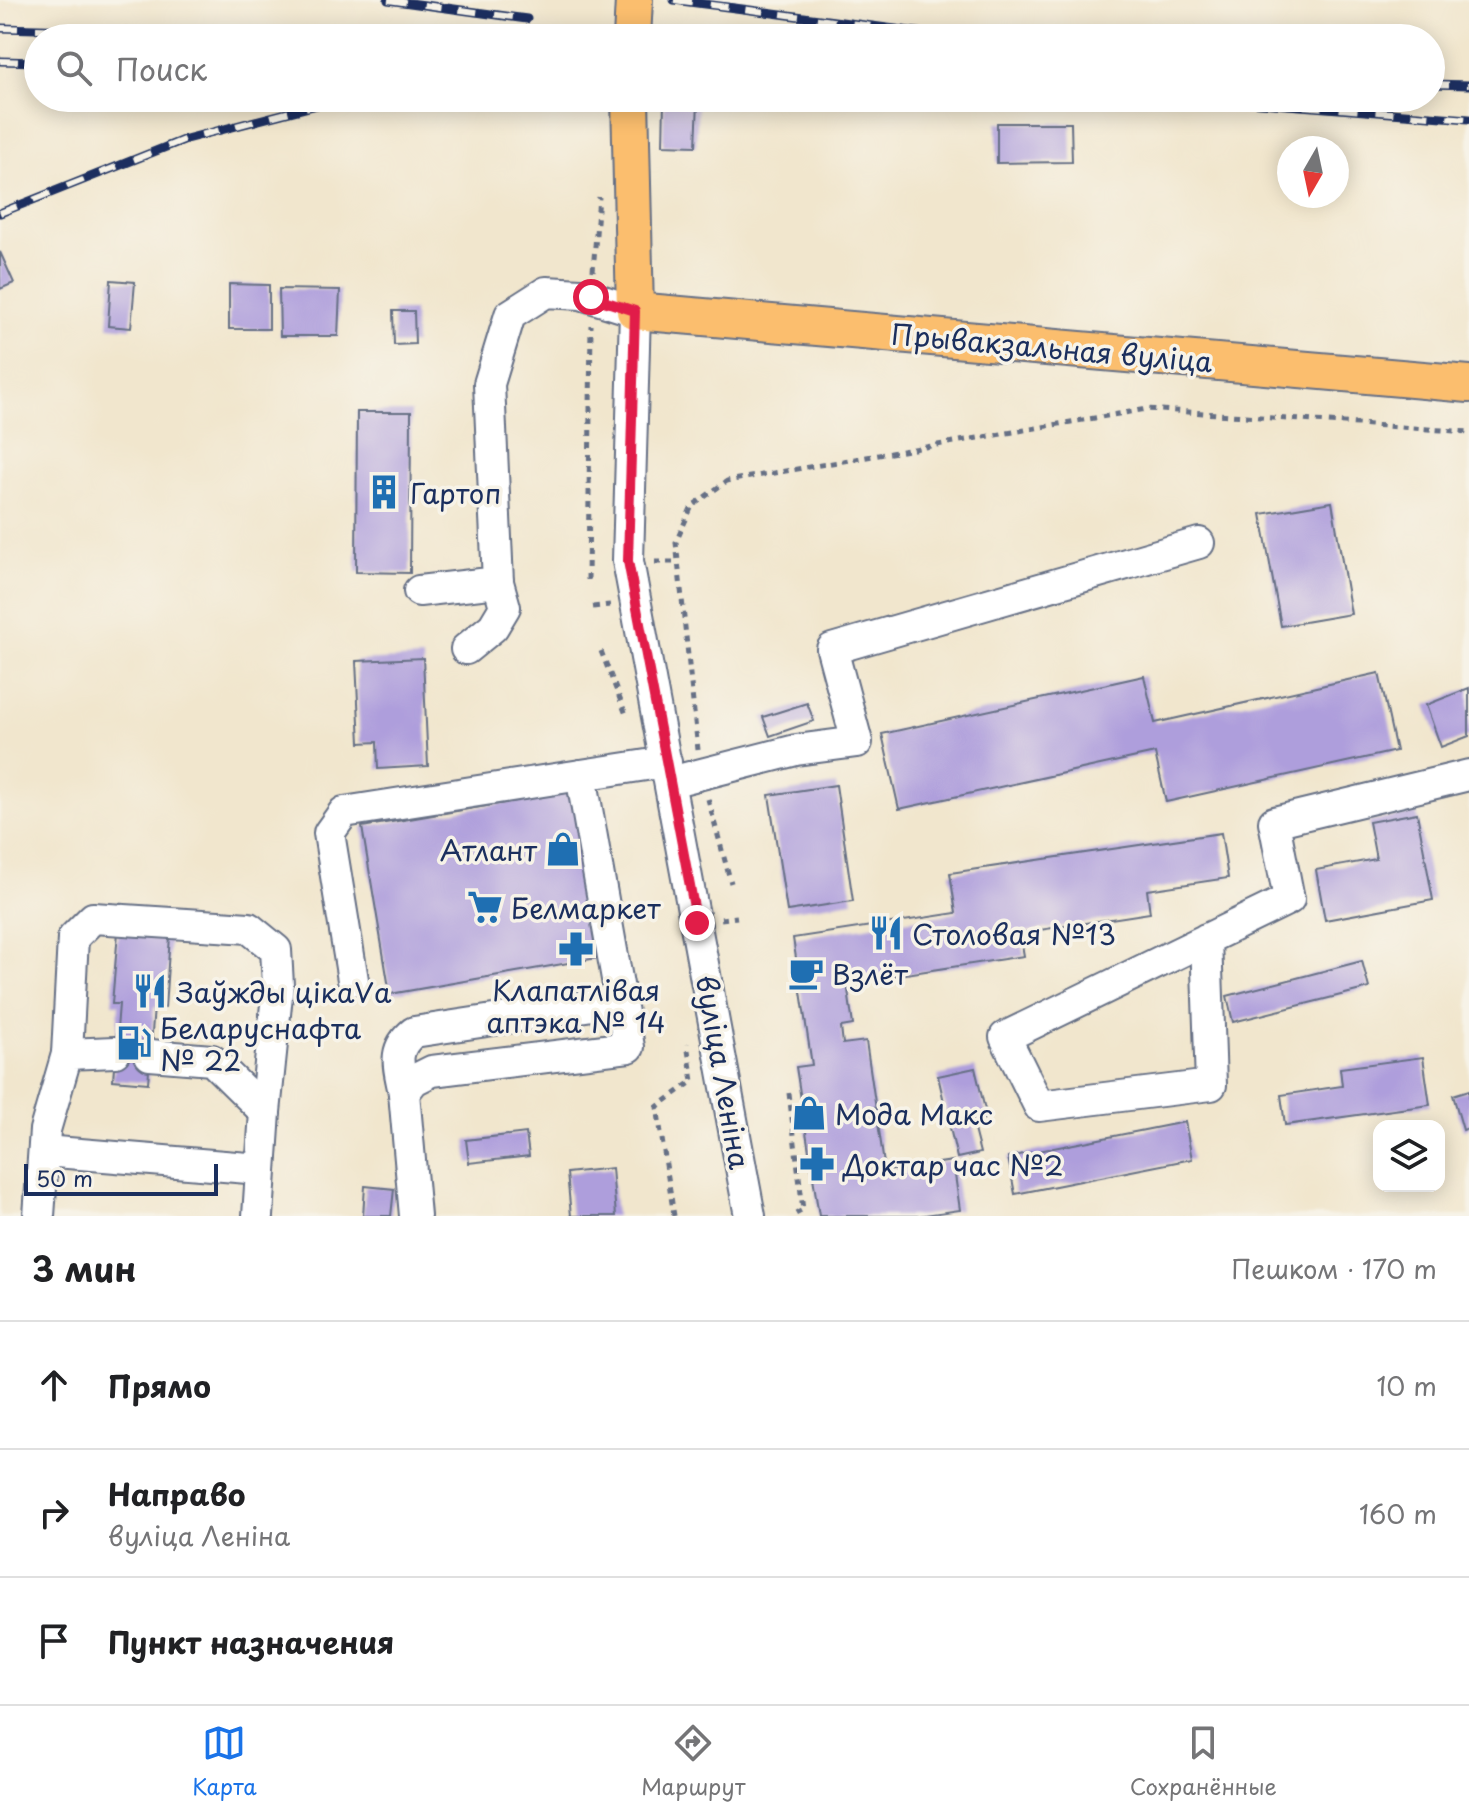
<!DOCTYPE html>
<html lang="ru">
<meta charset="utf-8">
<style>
body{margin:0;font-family:"Playpen Sans",sans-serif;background:#f6f6f6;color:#202124}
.controls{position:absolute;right:24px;bottom:24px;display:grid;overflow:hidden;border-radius:16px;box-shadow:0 4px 20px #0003}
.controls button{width:72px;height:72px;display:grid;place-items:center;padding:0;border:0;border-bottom:2px solid #e0e0e0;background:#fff;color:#202124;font:40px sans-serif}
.compass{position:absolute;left:1277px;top:136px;width:72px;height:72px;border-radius:50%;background:#fff;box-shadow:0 4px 20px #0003;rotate:189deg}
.scale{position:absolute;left:24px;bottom:20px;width:194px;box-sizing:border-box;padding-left:8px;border:4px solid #1b2f5e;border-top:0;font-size:22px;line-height:28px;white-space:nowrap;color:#1b2f5e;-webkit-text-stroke:6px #f7f3e8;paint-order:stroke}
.stop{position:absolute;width:24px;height:24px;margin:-18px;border:6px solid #e11d48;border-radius:50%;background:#fff}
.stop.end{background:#e11d48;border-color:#fff;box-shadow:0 2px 8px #0008}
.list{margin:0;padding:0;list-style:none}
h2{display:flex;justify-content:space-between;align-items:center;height:104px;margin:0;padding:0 32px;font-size:34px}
h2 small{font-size:26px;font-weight:400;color:#757577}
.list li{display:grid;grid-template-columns:52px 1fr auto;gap:24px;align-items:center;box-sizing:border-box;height:128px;padding:0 32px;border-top:2px solid #e0e0e0}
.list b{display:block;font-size:30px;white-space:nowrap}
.list p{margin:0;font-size:26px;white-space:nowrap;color:#757577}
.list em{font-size:26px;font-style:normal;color:#757577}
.icon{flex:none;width:44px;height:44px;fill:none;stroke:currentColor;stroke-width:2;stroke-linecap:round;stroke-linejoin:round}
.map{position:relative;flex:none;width:1469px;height:1216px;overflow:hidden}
.search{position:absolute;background:#fff;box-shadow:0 4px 20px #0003;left:24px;right:24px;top:24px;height:88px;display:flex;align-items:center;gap:20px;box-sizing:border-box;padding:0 28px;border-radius:44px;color:#757577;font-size:30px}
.sheet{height:488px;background:#fff}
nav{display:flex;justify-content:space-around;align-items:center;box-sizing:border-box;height:112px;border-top:2px solid #e0e0e0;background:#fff;font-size:22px;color:#757577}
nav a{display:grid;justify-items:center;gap:4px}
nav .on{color:#1a73e8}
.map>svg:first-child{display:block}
.building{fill:#ae9edc}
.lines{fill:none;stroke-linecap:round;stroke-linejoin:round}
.minor-casing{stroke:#666f85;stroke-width:34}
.major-casing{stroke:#666f85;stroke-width:40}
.path{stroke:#666f85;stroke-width:5;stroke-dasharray:6 6;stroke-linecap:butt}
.minor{stroke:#fff;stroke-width:30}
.major{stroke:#fbbe6e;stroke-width:36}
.rail-casing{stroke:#1b2f5e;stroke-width:9}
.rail{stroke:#f7f3e8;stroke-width:6;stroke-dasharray:18;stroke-linecap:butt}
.route{stroke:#e11d48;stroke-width:10}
.labels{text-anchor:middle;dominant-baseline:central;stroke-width:7;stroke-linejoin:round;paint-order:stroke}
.street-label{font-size:28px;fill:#1b2f5e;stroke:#f7f3e8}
.poi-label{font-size:28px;fill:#1b2f5e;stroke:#f7f3e8;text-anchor:start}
</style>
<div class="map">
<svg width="1469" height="1216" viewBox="0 0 1469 1216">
<rect width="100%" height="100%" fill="#f7f3e8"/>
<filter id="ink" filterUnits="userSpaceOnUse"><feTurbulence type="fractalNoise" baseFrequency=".0125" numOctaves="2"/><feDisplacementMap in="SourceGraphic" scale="16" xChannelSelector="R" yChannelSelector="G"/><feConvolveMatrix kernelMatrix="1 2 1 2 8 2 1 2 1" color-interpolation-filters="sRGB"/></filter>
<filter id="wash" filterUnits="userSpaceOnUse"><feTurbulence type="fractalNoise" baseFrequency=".006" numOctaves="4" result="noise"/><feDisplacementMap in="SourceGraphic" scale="32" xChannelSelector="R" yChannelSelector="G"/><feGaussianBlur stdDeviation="1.8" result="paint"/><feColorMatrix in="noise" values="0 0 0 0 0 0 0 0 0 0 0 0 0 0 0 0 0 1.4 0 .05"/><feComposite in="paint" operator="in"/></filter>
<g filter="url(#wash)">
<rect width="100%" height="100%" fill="#f1e6cd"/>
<g id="blocks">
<!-- building -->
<g class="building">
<path d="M664,101L698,102L696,146L663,145Z"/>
<path d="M997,123H1071L1072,162L997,163Z"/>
<path d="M0,252L14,283L0,289Z"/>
<path d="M111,280L135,282L131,328L108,326Z"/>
<path d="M229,284L269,285V329H229Z"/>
<path d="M279,289L340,290L338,336H280Z"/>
<path d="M393,311H414L415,344L394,345Z"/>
<path d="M357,412H411L410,573L356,572Z"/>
<path d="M1332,502L1351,614L1281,626L1261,514Z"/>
<path d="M423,658L428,766L378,769L377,742L360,743L356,661Z"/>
<path d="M1379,673L1396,751L1166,802L1155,753L899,809L882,734L1144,676L1155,723Z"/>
<path d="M1469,688V736L1441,747L1426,705Z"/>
<path d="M807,703L814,721L770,736L763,717Z"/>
<path d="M836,785L853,901L787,911L769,795Z"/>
<path d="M575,791L603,957L390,994L362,827Z"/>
<path d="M1417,813L1433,900L1325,920L1316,870L1376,859L1369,822Z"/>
<path d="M1221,833L1228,878L1147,890L1150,913L1020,933L1024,956L847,983L853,1025L841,1027L843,1044L866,1041L885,1171L953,1161L960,1210L918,1216H819L796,1067L812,1065L793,938L956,913L950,873Z"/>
<path d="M118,932L170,936L165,1008L154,1007L148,1083L113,1080L119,1004H112Z"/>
<path d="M1362,961L1369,988L1233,1022L1227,996Z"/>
<path d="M1423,1057L1430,1105L1285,1125L1281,1095L1342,1086L1340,1068Z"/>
<path d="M975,1068L987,1118L972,1122L980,1153L957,1158L938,1076Z"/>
<path d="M1469,1090V1128L1463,1130L1453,1095Z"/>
<path d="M1185,1122L1192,1159L1015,1194L1008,1157Z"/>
<path d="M526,1133L529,1156L469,1163L466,1140Z"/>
<path d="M612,1168L616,1216H571L567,1173Z"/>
<path d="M365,1186L394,1189L391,1216H363Z"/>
</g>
</g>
</g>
<g filter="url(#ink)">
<use href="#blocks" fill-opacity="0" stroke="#666f85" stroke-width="2"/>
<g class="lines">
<!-- minor casing -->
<g class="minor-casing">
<g id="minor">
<path d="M419,591L498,582L489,384L510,315L546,292L581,294L635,311L628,561L750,1216"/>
<path d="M466,649L493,627L505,607L498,582"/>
<path d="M670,782L796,750L857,742L832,649L1199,543"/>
<path d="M1206,939L1211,1085L1039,1106L1005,1037L1289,899L1274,822L1469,775"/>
<path d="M353,980L329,833L344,812L581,775"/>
<path d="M67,1054L73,938L93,918L249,928L276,950L278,985L265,1112"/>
<path d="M150,1055L212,1060L265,1112L258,1216"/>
<path d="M404,1093C399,1067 391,1050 414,1032L619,1001"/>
<path d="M44,1151L260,1169"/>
<path d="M39,1216L45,1130L67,1054L115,1052"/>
<path d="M415,1216L404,1093L414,1080L432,1071L629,1047L581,775L666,762"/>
</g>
</g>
<!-- major casing -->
<g class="major-casing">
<g id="major">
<path d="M632,38L634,0"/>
<path d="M630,98L635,311L1469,384"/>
</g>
</g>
<!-- path -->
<g class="path">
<path d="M593,271L599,197"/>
<path d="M655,562H678"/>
<path d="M588,580L591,325"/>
<path d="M593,607L610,605"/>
<path d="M601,651L627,717"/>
<path d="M698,750L676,542L692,506L727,481L1147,409L1469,432"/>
<path d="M708,799L731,883"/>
<path d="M721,919L737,917"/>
<path d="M789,1093L803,1210L792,1216"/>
<path d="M674,1216L657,1107L693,1081L687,1044"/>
</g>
<!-- minor -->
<use href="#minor" class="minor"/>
<!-- major -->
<use href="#major" class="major"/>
<!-- rail casing -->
<g class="rail-casing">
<g id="rail">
<path d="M388,0L527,19"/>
<path d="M674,0L963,38"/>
<path d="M0,28L368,38"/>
<path d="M0,61L38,62"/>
<path d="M1431,84L1469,85"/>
<path d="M1196,98L1469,119"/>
<path d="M0,213L186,139L344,98"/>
</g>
</g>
<!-- rail -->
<use href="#rail" class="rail"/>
</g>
</g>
<g class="lines" filter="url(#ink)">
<!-- route -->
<path class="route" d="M591,297L635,311L628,561L697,923"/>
</g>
<!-- icons -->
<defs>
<g id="building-bare" transform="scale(2.76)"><path d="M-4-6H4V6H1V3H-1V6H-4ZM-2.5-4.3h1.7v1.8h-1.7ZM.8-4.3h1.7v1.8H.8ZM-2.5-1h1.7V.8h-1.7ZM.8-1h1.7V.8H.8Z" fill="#1f6fb2" stroke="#f7f3e8" stroke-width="2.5" paint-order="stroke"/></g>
<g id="shop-bare" transform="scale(2.76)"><path d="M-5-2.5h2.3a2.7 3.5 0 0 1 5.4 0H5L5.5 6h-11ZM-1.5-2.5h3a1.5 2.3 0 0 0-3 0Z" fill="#1f6fb2" stroke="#f7f3e8" stroke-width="2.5" paint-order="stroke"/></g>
<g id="supermarket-bare" transform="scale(2.76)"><path d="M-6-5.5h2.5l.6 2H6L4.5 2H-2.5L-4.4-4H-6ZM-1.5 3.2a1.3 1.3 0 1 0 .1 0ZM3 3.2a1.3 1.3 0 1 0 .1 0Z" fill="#1f6fb2" stroke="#f7f3e8" stroke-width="2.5" paint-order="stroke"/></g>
<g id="restaurant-bare" transform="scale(2.76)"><path d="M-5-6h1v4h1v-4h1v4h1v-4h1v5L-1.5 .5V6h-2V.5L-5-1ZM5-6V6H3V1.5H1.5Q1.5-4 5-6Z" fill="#1f6fb2" stroke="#f7f3e8" stroke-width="2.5" paint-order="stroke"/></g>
<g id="pharmacy-bare" transform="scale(2.76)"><path d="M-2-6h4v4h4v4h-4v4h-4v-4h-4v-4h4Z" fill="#1f6fb2" stroke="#f7f3e8" stroke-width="2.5" paint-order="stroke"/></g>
<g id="cafe-bare" transform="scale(2.76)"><path d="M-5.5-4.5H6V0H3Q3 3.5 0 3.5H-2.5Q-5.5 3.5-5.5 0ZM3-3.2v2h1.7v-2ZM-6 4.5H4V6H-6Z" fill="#1f6fb2" stroke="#f7f3e8" stroke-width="2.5" paint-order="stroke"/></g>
<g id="fuel-bare" transform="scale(2.76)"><path d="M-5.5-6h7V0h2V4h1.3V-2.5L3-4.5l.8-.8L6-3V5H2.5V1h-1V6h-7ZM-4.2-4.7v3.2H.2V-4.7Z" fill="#1f6fb2" stroke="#f7f3e8" stroke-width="2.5" paint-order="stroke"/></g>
</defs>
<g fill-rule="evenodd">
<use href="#building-bare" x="384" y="492"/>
<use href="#shop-bare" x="563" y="849"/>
<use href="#supermarket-bare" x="485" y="907"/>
<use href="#restaurant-bare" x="886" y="933"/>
<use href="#pharmacy-bare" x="576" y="949"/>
<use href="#cafe-bare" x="806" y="973"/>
<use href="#restaurant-bare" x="150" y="991"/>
<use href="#fuel-bare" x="134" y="1043"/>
<use href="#shop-bare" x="809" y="1113"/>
<use href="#pharmacy-bare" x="817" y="1164"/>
</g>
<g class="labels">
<!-- street labels -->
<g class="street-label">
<text transform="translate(1052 347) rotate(5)">Прывакзальная вуліца</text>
<text transform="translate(724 1072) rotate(80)">вуліца Леніна</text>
</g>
<!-- poi labels -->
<g class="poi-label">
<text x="410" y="492">Гартоп</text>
<text x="537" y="849" text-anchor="end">Атлант</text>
<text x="511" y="907">Белмаркет</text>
<text x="912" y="933">Столовая №13</text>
<text x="832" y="973">Взлёт</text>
<text x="576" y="989" text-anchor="middle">Клапатлівая<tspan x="576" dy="32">аптэка № 14</tspan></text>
<text x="176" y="991">Заўжды цікаVа</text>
<text x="160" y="1027">Беларуснафта<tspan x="160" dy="32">№ 22</tspan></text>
<text x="835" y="1113">Мода Макс</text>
<text x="843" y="1164">Доктар час №2</text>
</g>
</g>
</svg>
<div class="controls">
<button><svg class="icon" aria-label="layers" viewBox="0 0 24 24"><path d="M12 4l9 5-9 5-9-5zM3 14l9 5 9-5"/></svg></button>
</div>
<svg class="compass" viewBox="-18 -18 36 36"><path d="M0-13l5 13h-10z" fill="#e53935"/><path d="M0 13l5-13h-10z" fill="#757577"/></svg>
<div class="scale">50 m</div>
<div class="stop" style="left:591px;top:297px"></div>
<div class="stop end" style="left:697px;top:923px"></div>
<div class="search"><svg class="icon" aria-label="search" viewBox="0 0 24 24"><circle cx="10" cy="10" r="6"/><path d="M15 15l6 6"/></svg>Поиск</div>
</div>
<section class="sheet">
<h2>3 мин<small>Пешком · 170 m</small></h2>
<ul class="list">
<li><svg class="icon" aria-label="ahead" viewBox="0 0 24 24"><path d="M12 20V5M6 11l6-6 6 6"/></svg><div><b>Прямо</b></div><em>10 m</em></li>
<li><svg class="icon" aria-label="right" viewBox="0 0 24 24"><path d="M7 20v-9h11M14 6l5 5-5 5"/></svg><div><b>Направо</b><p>вуліца Леніна</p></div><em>160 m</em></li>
<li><svg class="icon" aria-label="arrive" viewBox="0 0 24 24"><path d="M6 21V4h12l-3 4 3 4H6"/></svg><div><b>Пункт назначения</b></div></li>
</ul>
</section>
<nav>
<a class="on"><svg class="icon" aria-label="map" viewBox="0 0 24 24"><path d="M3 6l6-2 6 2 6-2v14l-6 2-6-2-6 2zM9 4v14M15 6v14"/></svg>Карта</a>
<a><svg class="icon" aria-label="directions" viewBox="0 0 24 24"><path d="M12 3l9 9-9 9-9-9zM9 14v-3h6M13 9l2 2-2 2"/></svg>Маршрут</a>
<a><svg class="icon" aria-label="saved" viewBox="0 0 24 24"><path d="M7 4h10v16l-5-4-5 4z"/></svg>Сохранённые</a>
</nav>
